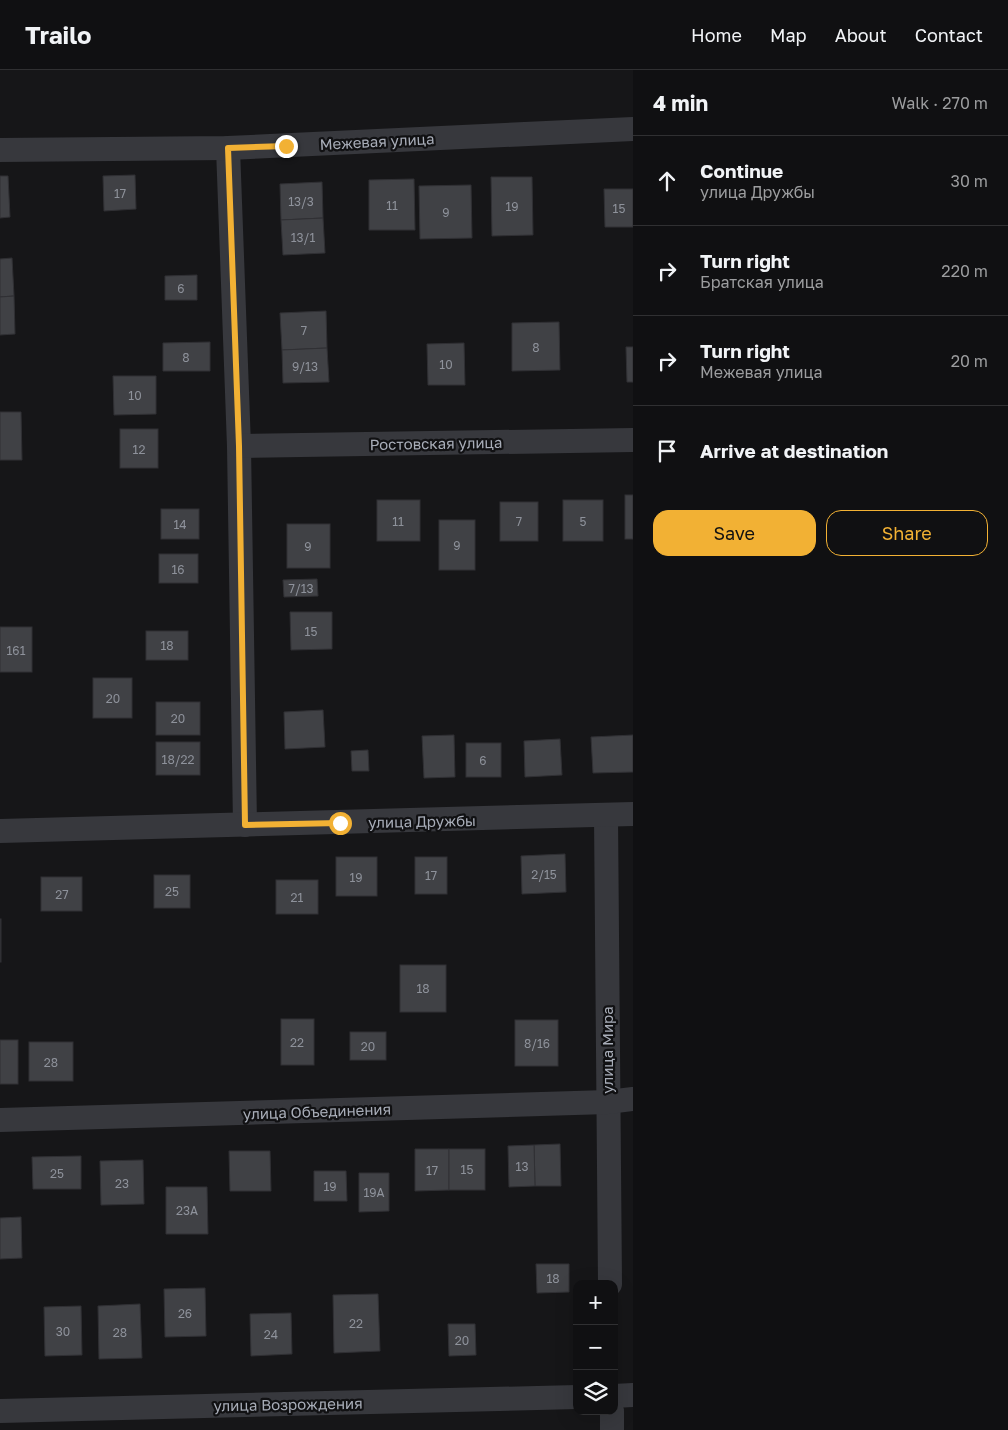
<!DOCTYPE html>
<meta charset="utf-8">
<style>
body{margin:0;font-family:"Golos Text",sans-serif;background:#1e1e20;color:#f1f3f6}
.controls{position:absolute;right:15px;bottom:15px;display:grid;overflow:hidden;border-radius:10px;box-shadow:0 5px 20px #0002}
.controls button{width:45px;height:45px;display:grid;place-items:center;padding:0;border:0;border-bottom:1px solid #303032;background:#101012;color:#f1f3f6;font:25px sans-serif}
.stop{position:absolute;width:15px;height:15px;margin:-11px;border:4px solid #f2b134;border-radius:50%;background:#fff}
.stop.end{background:#f2b134;border-color:#fff;box-shadow:0 1px 5px #0008}
.list{margin:0;padding:0;list-style:none}
h2{display:flex;justify-content:space-between;align-items:center;height:65px;margin:0;padding:0 20px;font-size:21px}
h2 small{font-size:16px;font-weight:400;color:#9c9d9f}
.list li{display:grid;grid-template-columns:32px 1fr auto;gap:15px;align-items:center;box-sizing:border-box;height:90px;padding:0 20px;border-top:1px solid #303032}
.list b{display:block;font-size:19px;white-space:nowrap}
.list p{margin:0;font-size:16px;white-space:nowrap;color:#9c9d9f}
.list em{font-size:16px;font-style:normal;color:#9c9d9f}
.actions{display:flex;gap:10px;padding:15px 20px}
.actions a{flex:1;padding:11px 0;border:1px solid #f2b134;border-radius:15px;text-align:center;font-size:18px;color:#f2b134}
.actions .main{background:#f2b134;color:#111}
.icon{flex:none;width:28px;height:28px;fill:none;stroke:currentColor;stroke-width:2;stroke-linecap:round;stroke-linejoin:round}
.map{position:relative;flex:none;width:633px;height:1360px;overflow:hidden}
header{display:flex;align-items:center;gap:30px;box-sizing:border-box;height:70px;padding:0 25px;background:#101012;border-bottom:1px solid #303032}
header strong{font-size:24px}
nav{display:flex;gap:28px;margin-inline-start:auto;font-size:18px}
main{display:flex}
aside{flex:1;background:#101012}
.map>svg:first-child{display:block}
.building{fill:#404145;stroke:#303034}
.lines{fill:none;stroke-linecap:round;stroke-linejoin:round}
.street{stroke:#37383d;stroke-width:24}
.route{stroke:#f2b134;stroke-width:6}
.labels{text-anchor:middle;dominant-baseline:central;stroke-width:4.5;stroke-linejoin:round;paint-order:stroke}
.number-label{font-size:12px;fill:#8e929b}
.street-label{font-size:15px;fill:#a8adb8;stroke:#111113}
</style>
<header>
<strong>Trailo</strong>
<nav><a>Home</a><a>Map</a><a>About</a><a>Contact</a></nav>
</header>
<main>
<div class="map">
<svg width="633" height="1360" viewBox="0 0 633 1360">
<rect width="100%" height="100%" fill="#161618"/>
<!-- building -->
<g class="building">
<path d="M135,105L136,139L104,141L103,106Z"/>
<path d="M0,106H8L10,147L0,148Z"/>
<path d="M491,107H532L533,165L492,166Z"/>
<path d="M414,109L415,160H369V110Z"/>
<path d="M322,112L323,148L281,150L280,114Z"/>
<path d="M471,115L472,168L420,169L419,116Z"/>
<path d="M604,119H633V157H605Z"/>
<path d="M323,148L325,183L283,185L281,150Z"/>
<path d="M12,188L14,226L0,227V189Z"/>
<path d="M197,205V230H165V206Z"/>
<path d="M14,226L15,264L0,265V227Z"/>
<path d="M326,241L327,278L282,280L280,243Z"/>
<path d="M559,252L560,300L512,301V253Z"/>
<path d="M210,272V301H163V273Z"/>
<path d="M464,273L465,315H428L427,274Z"/>
<path d="M626,277H633V312H627Z"/>
<path d="M327,278L329,312L283,313L282,280Z"/>
<path d="M113,306H156V344L114,345Z"/>
<path d="M0,342H21L22,390H0Z"/>
<rect x="120" y="359" width="38" height="39"/>
<rect x="625" y="425" width="8" height="44"/>
<rect x="377" y="430" width="43" height="41"/>
<rect x="563" y="430" width="40" height="41"/>
<rect x="500" y="432" width="38" height="39"/>
<rect x="161" y="439" width="38" height="30"/>
<rect x="439" y="450" width="36" height="50"/>
<rect x="287" y="454" width="43" height="44"/>
<rect x="159" y="484" width="39" height="29"/>
<path d="M317,509L318,526L284,527L283,510Z"/>
<path d="M290,542H332V579L291,580Z"/>
<rect x="0" y="557" width="32" height="45"/>
<rect x="146" y="561" width="42" height="29"/>
<rect x="93" y="608" width="39" height="40"/>
<rect x="156" y="632" width="44" height="33"/>
<path d="M323,640L325,677L285,679L284,642Z"/>
<path d="M454,665L455,707L424,708L422,666Z"/>
<path d="M633,665V702L593,703L591,667Z"/>
<path d="M560,669L562,705L525,707L524,671Z"/>
<rect x="156" y="672" width="44" height="33"/>
<rect x="466" y="673" width="35" height="34"/>
<path d="M368,680L369,701H352L351,681Z"/>
<path d="M565,784L566,822L522,824L521,786Z"/>
<rect x="336" y="787" width="41" height="39"/>
<rect x="415" y="787" width="32" height="37"/>
<rect x="154" y="805" width="36" height="33"/>
<rect x="41" y="807" width="41" height="34"/>
<rect x="276" y="810" width="42" height="34"/>
<rect x="0" y="849" width="1" height="43"/>
<rect x="400" y="895" width="46" height="47"/>
<rect x="281" y="949" width="33" height="46"/>
<rect x="515" y="950" width="43" height="46"/>
<rect x="350" y="962" width="36" height="28"/>
<rect x="0" y="970" width="18" height="44"/>
<rect x="29" y="972" width="44" height="39"/>
<path d="M560,1074L561,1116H535L534,1075Z"/>
<path d="M534,1075L535,1116L509,1117L508,1076Z"/>
<path d="M415,1079H449V1120L415,1121Z"/>
<rect x="449" y="1079" width="36" height="41"/>
<path d="M229,1081H270L271,1121H230Z"/>
<path d="M81,1086V1119H33L32,1087Z"/>
<path d="M143,1090L144,1134L101,1135L100,1091Z"/>
<path d="M314,1101H346L347,1131H314Z"/>
<path d="M359,1103H389V1141L359,1142Z"/>
<path d="M166,1117H207L208,1164H166Z"/>
<path d="M21,1147L22,1188L0,1189V1148Z"/>
<path d="M536,1194H569V1222L537,1223Z"/>
<path d="M205,1218L206,1266L165,1267L164,1219Z"/>
<path d="M378,1224L380,1281L334,1283L333,1225Z"/>
<path d="M140,1234L142,1288L99,1289L98,1236Z"/>
<path d="M81,1236L82,1285L45,1286L44,1237Z"/>
<path d="M291,1243L292,1284L251,1286L250,1244Z"/>
<path d="M448,1254H475L476,1285L449,1286Z"/>
</g>
<g class="lines">
<!-- street -->
<g class="street">
<path d="M228,78L239,376L245,755"/>
<path d="M0,80L228,78L633,59"/>
<path d="M239,376L633,370"/>
<path d="M606,746L610,1214"/>
<path d="M0,761L633,744"/>
<path d="M0,1050L608,1032L633,1029"/>
<path d="M614,1326L633,1325"/>
<path d="M0,1341L577,1327"/>
<path d="M612,1341V1360"/>
</g>
</g>
<g class="lines">
<!-- route -->
<path class="route" d="M286,76L228,78L239,376L245,755L340,753"/>
</g>
<g class="labels">
<!-- number labels -->
<g class="number-label">
<text x="120" y="123">17</text>
<text x="301" y="131">13/3</text>
<text x="392" y="135">11</text>
<text x="512" y="136">19</text>
<text x="619" y="138">15</text>
<text x="446" y="142">9</text>
<text x="303" y="167">13/1</text>
<text x="181" y="218">6</text>
<text x="304" y="260">7</text>
<text x="536" y="277">8</text>
<text x="186" y="287">8</text>
<text x="446" y="294">10</text>
<text x="305" y="296">9/13</text>
<text x="135" y="325">10</text>
<text x="139" y="379">12</text>
<text x="398" y="451">11</text>
<text x="519" y="451">7</text>
<text x="583" y="451">5</text>
<text x="180" y="454">14</text>
<text x="457" y="475">9</text>
<text x="308" y="476">9</text>
<text x="178" y="499">16</text>
<text x="301" y="518">7/13</text>
<text x="311" y="561">15</text>
<text x="167" y="575">18</text>
<text x="16" y="580">161</text>
<text x="113" y="628">20</text>
<text x="178" y="648">20</text>
<text x="178" y="689">18/22</text>
<text x="483" y="690">6</text>
<text x="544" y="804">2/15</text>
<text x="431" y="805">17</text>
<text x="356" y="807">19</text>
<text x="172" y="821">25</text>
<text x="62" y="824">27</text>
<text x="297" y="827">21</text>
<text x="423" y="918">18</text>
<text x="297" y="972">22</text>
<text x="537" y="973">8/16</text>
<text x="368" y="976">20</text>
<text x="51" y="992">28</text>
<text x="522" y="1096">13</text>
<text x="467" y="1099">15</text>
<text x="432" y="1100">17</text>
<text x="57" y="1103">25</text>
<text x="122" y="1113">23</text>
<text x="330" y="1116">19</text>
<text x="374" y="1122">19А</text>
<text x="187" y="1140">23А</text>
<text x="553" y="1208">18</text>
<text x="185" y="1243">26</text>
<text x="356" y="1253">22</text>
<text x="63" y="1261">30</text>
<text x="120" y="1262">28</text>
<text x="271" y="1264">24</text>
<text x="462" y="1270">20</text>
</g>
<!-- street labels -->
<g class="street-label">
<text transform="translate(377 71) rotate(-3)">Межевая улица</text>
<text transform="translate(436 373) rotate(-1)">Ростовская улица</text>
<text transform="translate(422 751) rotate(-1)">улица Дружбы</text>
<text transform="translate(607 980) rotate(-90)">улица Мира</text>
<text transform="translate(317 1041) rotate(-2)">улица Объединения</text>
<text transform="translate(288 1334) rotate(-1)">улица Возрождения</text>
</g>
</g>
</svg>
<div class="controls">
<button>+</button>
<button>−</button>
<button><svg class="icon" aria-label="layers" viewBox="0 0 24 24"><path d="M12 4l9 5-9 5-9-5zM3 14l9 5 9-5"/></svg></button>
</div>
<div class="stop" style="left:340px;top:753px"></div>
<div class="stop end" style="left:286px;top:76px"></div>
</div>
<aside>
<h2>4 min<small>Walk · 270 m</small></h2>
<ul class="list">
<li><svg class="icon" aria-label="ahead" viewBox="0 0 24 24"><path d="M12 20V5M6 11l6-6 6 6"/></svg><div><b>Continue</b><p>улица Дружбы</p></div><em>30 m</em></li>
<li><svg class="icon" aria-label="right" viewBox="0 0 24 24"><path d="M7 20v-9h11M14 6l5 5-5 5"/></svg><div><b>Turn right</b><p>Братская улица</p></div><em>220 m</em></li>
<li><svg class="icon" aria-label="right" viewBox="0 0 24 24"><path d="M7 20v-9h11M14 6l5 5-5 5"/></svg><div><b>Turn right</b><p>Межевая улица</p></div><em>20 m</em></li>
<li><svg class="icon" aria-label="arrive" viewBox="0 0 24 24"><path d="M6 21V4h12l-3 4 3 4H6"/></svg><div><b>Arrive at destination</b></div></li>
</ul>
<div class="actions"><a class="main">Save</a><a>Share</a></div>
</aside>
</main>
